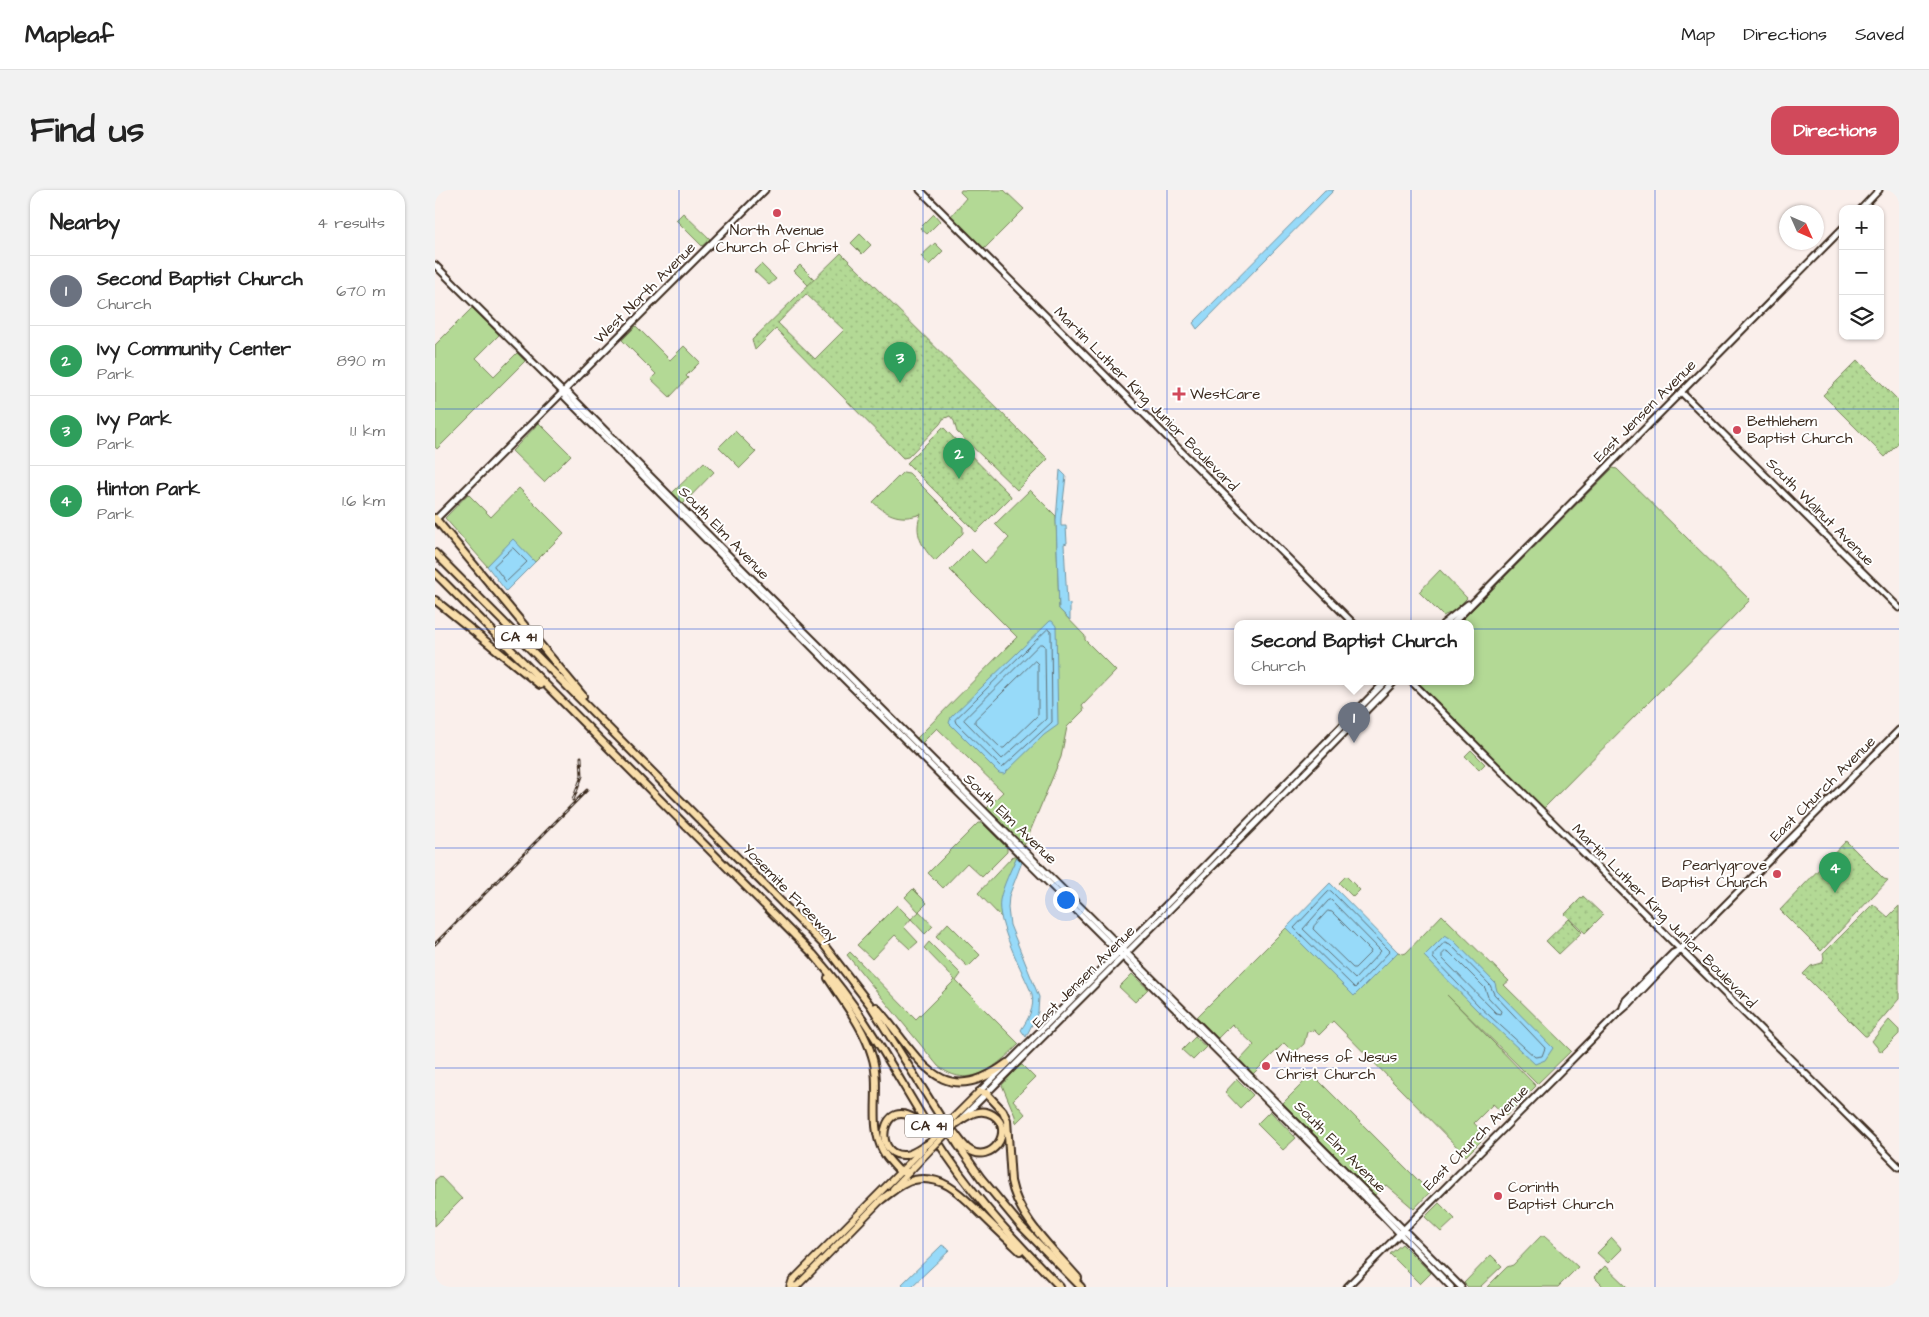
<!DOCTYPE html>
<meta charset="utf-8">
<style>
body{margin:0;font-family:"Architects Daughter",sans-serif;background:#f2f2f2;color:#222}
.controls{position:absolute;right:15px;top:15px;display:grid;overflow:hidden;border-radius:10px;box-shadow:0 1px 4px #0004}
.controls button{width:45px;height:45px;display:grid;place-items:center;padding:0;border:0;border-bottom:1px solid #e0e0e0;background:#fff;color:#222;font:25px sans-serif}
.compass{position:absolute;left:1344px;top:15px;width:45px;height:45px;border-radius:50%;background:#fff;box-shadow:0 1px 4px #0004;rotate:135deg}
.you{position:absolute;left:630px;top:709px;width:18px;height:18px;margin:-12px;border:4px solid #fff;border-radius:50%;background:#1a73e8;box-shadow:0 0 0 8px #1a73e833}
.badge{display:grid;place-items:center;width:32px;height:32px;border-radius:50%;background:#d1495b;color:#fff;font-size:16px;font-weight:700}
.pin{position:absolute;translate:-50% -41px;filter:drop-shadow(0 1px 2px #0008)}
.pin::after{content:'';position:absolute;top:26px;width:18px;height:15px;background:inherit;clip-path:polygon(0 0,100% 0,50% 100%)}
.popup{position:absolute;left:799px;top:430px;width:240px;height:65px;box-sizing:border-box;display:grid;place-content:center;border-radius:10px;background:#fff;filter:drop-shadow(0 1px 4px #0005);font-size:16px;white-space:nowrap;color:#767676}
.popup b{font-size:19px;color:#222}
.popup::after{content:'';position:absolute;left:50%;top:100%;margin-left:-10px;border:10px solid transparent;border-top-color:#fff}
.list{margin:0;padding:0;list-style:none}
h2{display:flex;justify-content:space-between;align-items:center;height:65px;margin:0;padding:0 20px;font-size:21px}
h2 small{font-size:16px;font-weight:400;color:#767676}
.list li{display:grid;grid-template-columns:32px 1fr auto;gap:15px;align-items:center;box-sizing:border-box;height:70px;padding:0 20px;border-top:1px solid #e0e0e0}
.list b{display:block;font-size:19px;white-space:nowrap}
.list p{margin:0;font-size:16px;white-space:nowrap;color:#767676}
.list em{font-size:16px;font-style:normal;color:#767676}
.icon{flex:none;width:28px;height:28px;fill:none;stroke:currentColor;stroke-width:2;stroke-linecap:round;stroke-linejoin:round}
.map{position:relative;flex:none;width:1464px;height:1097px;overflow:hidden;border-radius:15px}
header{display:flex;align-items:center;gap:30px;box-sizing:border-box;height:70px;padding:0 25px;background:#fff;border-bottom:1px solid #e0e0e0}
header strong{font-size:24px}
nav{display:flex;gap:28px;margin-inline-start:auto;font-size:18px}
.intro{display:flex;align-items:center;justify-content:space-between;box-sizing:border-box;height:120px;padding:0 30px}
h1{margin:0;font-size:35px}
.button{padding:12px 22px;border-radius:15px;background:#d1495b;color:#fff;font-size:18px;font-weight:700}
main{display:flex;gap:30px;padding:0 30px}
aside{flex:1;background:#fff;border-radius:15px;box-shadow:0 1px 4px #0004}
.map>svg:first-child{display:block}
.green{fill:#b3d995;stroke:#77825a}
.park{fill:url(#park-dots);stroke:#77825a;fill-rule:evenodd}
.water{fill:#97daf9;stroke:#7294a1}
.lines{fill:none;stroke-linecap:round;stroke-linejoin:round}
.shore{stroke:#607076;stroke-width:1}
.secondary-casing{stroke:#3b2a1e;stroke-width:9}
.primary-casing{stroke:#3b2a1e;stroke-width:9}
.highway-casing{stroke:#3b2a1e;stroke-width:10}
.secondary{stroke:#fff;stroke-width:5}
.primary{stroke:#f9deab;stroke-width:5.5}
.highway{stroke:#f9deab;stroke-width:6}
.rail-casing{stroke:#3b2a1e;stroke-width:3}
.rail{stroke:#fff;stroke-width:1;stroke-dasharray:4;stroke-linecap:butt}
.primary-bridge-casing{stroke:#3b2a1e;stroke-width:9;stroke-linecap:butt}
.primary-bridge{stroke:#f9deab;stroke-width:5.5}
.grid{fill:none;stroke:#1d4ed8;stroke-width:1;stroke-opacity:0.55}
.poi-dot{fill:#d1495b;stroke:#fff;stroke-width:2}
.labels{text-anchor:middle;dominant-baseline:central;stroke-width:4;stroke-linejoin:round;paint-order:stroke}
.shield{fill:#fff;stroke:#766a62;stroke-width:1}
.shield-label{font-size:14px;font-weight:bold;fill:#3b2a1e}
.poi-label{font-size:15px;fill:#3b2a1e;stroke:#fff;text-anchor:start}
.street-label{font-size:15px;fill:#3b2a1e;stroke:#fff}
</style>
<header>
<strong>Mapleaf</strong>
<nav><a>Map</a><a>Directions</a><a>Saved</a></nav>
</header>
<div class="intro"><h1>Find us</h1><a class="button">Directions</a></div>
<main>
<aside>
<h2>Nearby<small>4 results</small></h2>
<ul class="list">
<li><span class="badge" style="background:#6b7280">1</span><div><b>Second Baptist Church</b><p>Church</p></div><em>670 m</em></li>
<li><span class="badge" style="background:#2e9e5b">2</span><div><b>Ivy Community Center</b><p>Park</p></div><em>890 m</em></li>
<li><span class="badge" style="background:#2e9e5b">3</span><div><b>Ivy Park</b><p>Park</p></div><em>1.1 km</em></li>
<li><span class="badge" style="background:#2e9e5b">4</span><div><b>Hinton Park</b><p>Park</p></div><em>1.6 km</em></li>
</ul>
</aside>
<div class="map">
<svg width="1464" height="1097" viewBox="0 0 1464 1097">
<defs>
<pattern id="park-dots" width="8" height="8" patternUnits="userSpaceOnUse" patternTransform="scale(1.25)"><rect width="8" height="8" fill="#b3d995"/><path d="M2 2h.1M6 6h.1" fill="none" stroke="#9bba80" stroke-width="1.8" stroke-linecap="round"/></pattern>
</defs>
<rect width="100%" height="100%" fill="#faefeb"/>
<filter id="ink" filterUnits="userSpaceOnUse"><feTurbulence type="fractalNoise" baseFrequency=".02" numOctaves="2"/><feDisplacementMap in="SourceGraphic" scale="10" xChannelSelector="R" yChannelSelector="G"/><feConvolveMatrix kernelMatrix="1 2 1 2 8 2 1 2 1" color-interpolation-filters="sRGB"/></filter>
<g filter="url(#ink)">
<!-- green -->
<g class="green">
<path d="M526,0H569L589,19L549,59L516,26L531,8L525,2Z"/>
<path d="M248,23L275,49L267,56L241,30Z"/>
<path d="M499,24L505,31L492,44L485,38Z"/>
<path d="M425,44L436,55L427,64L416,53Z"/>
<path d="M500,53L508,61L494,75L486,66Z"/>
<path d="M326,74L341,89L334,95L319,81Z"/>
<path d="M365,75L380,90L374,96L359,81Z"/>
<path d="M37,118L64,145L41,168L59,186L82,163L90,171L2,259L0,257V155Z"/>
<path d="M201,136L235,170L249,156L265,172L251,186L253,188L235,207L216,189L221,184L187,150Z"/>
<path d="M104,233L136,265L109,292L77,261Z"/>
<path d="M300,241L321,262L305,278L284,257Z"/>
<path d="M269,272L279,282L248,314L237,303Z"/>
<path d="M1178,278L1182,279L1315,410L1109,618L982,492H1035V434H1023Z"/>
<path d="M468,282L474,283L528,337V343L500,371C487,358 478,342 486,324C466,331 453,326 438,312Z"/>
<path d="M84,298L129,343L100,372L78,350L52,376L10,328L33,304L56,327Z"/>
<path d="M595,300L621,326L624,419L650,446V450L681,481L647,516L649,520L632,537L626,567L589,656L551,619L568,602L502,538L486,554L481,549L582,447L515,380L536,359L550,373L574,348L560,334Z"/>
<path d="M1005,380L1032,408L1019,421L1008,426L984,402Z"/>
<path d="M1036,560L1050,574L1044,580L1030,566Z"/>
<path d="M543,633H547L572,658V662L547,687L532,673L508,698L493,683Z"/>
<path d="M578,666H582C574,687 563,705 567,728L543,703Z"/>
<path d="M911,686L925,700L918,707L904,693Z"/>
<path d="M478,699L492,713L484,721L498,736L490,744L476,729L469,737L483,752L475,759L460,745L437,769L422,755L462,715L476,729L484,722L470,707Z"/>
<path d="M1007,725L1074,791L1069,795L1136,861L1102,894L1012,805L1101,896L1071,926L1058,914L1039,933L1051,946L1031,966L898,831L884,845L879,840L872,842L869,854L859,863L849,853L818,884L805,870L819,855L797,834L783,848L762,827L851,738L919,806L963,762L968,764L971,763Z"/>
<path d="M513,733L545,765L533,777L501,746Z"/>
<path d="M494,752L526,784L521,791L584,854C561,877 534,901 503,876L412,765L415,762L481,829L520,790L489,758Z"/>
<path d="M697,784L713,799L700,812L684,797Z"/>
<path d="M1454,830L1464,840V844L1446,862L1437,851Z"/>
<path d="M760,847L771,857L758,870L747,860Z"/>
<path d="M587,875L600,888L578,910L590,924L581,933L580,926L567,895L584,876Z"/>
<path d="M877,884L995,1002L979,1019L951,995L940,1005L848,913Z"/>
<path d="M802,889L818,905L805,918L790,902Z"/>
<path d="M835,921L861,948L848,960L822,934Z"/>
<path d="M5,986L27,1009L0,1036V990Z"/>
<path d="M1004,1013L1020,1029L1006,1042L990,1027Z"/>
<path d="M1106,1046H1109L1143,1077L1123,1097H1052L1072,1077L1078,1075Z"/>
<path d="M1177,1048L1187,1059L1173,1073L1162,1063Z"/>
<path d="M967,1054L996,1083L985,1094L955,1064Z"/>
<path d="M1056,1065L1067,1076L1045,1097H1033L1029,1093Z"/>
<path d="M1170,1076L1192,1097H1169L1159,1087Z"/>
</g>
<!-- park -->
<g class="park">
<path d="M406,63L613,269L582,300L522,242L519,231L515,226L508,229L505,234L473,267L468,268L341,139L320,160L317,150ZM371,104L409,140L380,169L343,133Z"/>
<path d="M1423,170L1464,211V253L1450,267L1388,205Z"/>
<path d="M508,237L575,305L576,307L541,342L472,273Z"/>
<path d="M1411,651L1449,689L1453,690L1386,761L1345,720Z"/>
<path d="M1148,706L1168,725L1150,743L1130,724Z"/>
<path d="M1438,714L1453,727L1464,716V809L1432,846H1430L1368,784L1376,776L1387,773L1389,768L1388,764Z"/>
<path d="M1134,729L1147,742L1124,764L1111,751Z"/>
</g>
<!-- water -->
<g class="water">
<path d="M890,0H899L762,139L758,133Z"/>
<path d="M625,280L631,286L626,329V336H631L632,353L629,354L632,413L635,414V430L624,419L621,330Z"/>
<path d="M78,349L100,372L71,401L52,376Z"/>
<path d="M615,431H617L621,436L623,535L609,545L569,584L564,583L514,533L516,527Z"/>
<path d="M582,666L587,672L574,706L573,718L575,735L604,807L603,822L591,847L586,840C593,829 600,818 597,804C588,783 561,732 565,710C568,695 576,680 582,666Z"/>
<path d="M895,693L963,762L919,806L851,738Z"/>
<path d="M1010,745L1018,750L1060,793L1062,801L1118,858L1110,870L1100,874L1042,820L989,766Z"/>
<path d="M507,1055L515,1060L476,1097H470L467,1094Z"/>
</g>
<g class="lines">
<!-- shore -->
<g class="shore">
<path d="M78,358L92,372L71,392L59,376Z"/>
<path d="M613,439L616,441L617,532L567,578L521,533L520,530Z"/>
<path d="M605,454H608L610,456L611,529L567,569L529,530Z"/>
<path d="M600,471L603,474V525L569,558H566L540,533V530Z"/>
<path d="M896,701L955,761L920,798L859,738L893,702Z"/>
<path d="M896,710L946,761L920,789L868,739L893,711Z"/>
<path d="M893,721L897,722L936,761L935,763L920,778H918L878,739L879,736Z"/>
<path d="M1010,752L1015,754L1055,795L1059,804L1110,858L1107,866L1100,867L1045,817L998,768V765Z"/>
<path d="M1011,761L1014,762L1050,798L1053,807L1066,821L1065,824L1061,823L1007,768V765Z"/>
</g>
<!-- secondary casing -->
<g class="secondary-casing">
<g id="secondary">
<path d="M485,0L919,434"/>
<path d="M1426,19L1444,0"/>
<path d="M0,75L128,202L133,203L322,394L1026,1097"/>
<path d="M128,202L130,207L401,481L946,1024L1016,1097"/>
<path d="M1246,202L1464,418"/>
<path d="M0,330L330,0"/>
<path d="M1008,434L1033,414"/>
<path d="M1017,434L1408,38"/>
<path d="M977,492L1464,977"/>
<path d="M1188,817L1191,810L1238,763L1245,760"/>
<path d="M544,902L749,697L950,492"/>
<path d="M528,927L820,634L959,492"/>
<path d="M912,1097L1180,826L1195,813L1245,760L1464,540"/>
</g>
</g>
<!-- primary casing -->
<g class="primary-casing">
<g id="primary">
<path d="M519,927L544,902"/>
<path d="M458,999L497,958"/>
<path d="M356,1096H362L449,1007"/>
<path d="M355,1097L357,1091L488,959"/>
</g>
</g>
<!-- highway casing -->
<g class="highway-casing">
<g id="highway">
<path d="M0,328L148,506"/>
<path d="M0,363L389,755L436,816L523,955L546,988L585,1035L646,1097"/>
<path d="M0,383L378,764C397,786 415,809 431,834C459,877 484,924 513,967C545,1014 585,1056 625,1097"/>
<path d="M0,410L105,495"/>
<path d="M393,788C409,813 429,838 437,866C447,896 433,934 448,961C452,969 459,975 465,982H474"/>
<path d="M441,817C482,862 503,925 572,873"/>
<path d="M544,902L551,903L568,921L572,930L576,991C583,1028 619,1060 643,1088"/>
<path d="M518,941C523,947 527,954 533,959C556,976 581,940 558,925C553,922 548,921 543,922C535,923 528,929 522,933"/>
<path d="M494,942C449,890 433,968 470,965C479,964 487,957 494,953"/>
<path d="M446,1010C456,1003 466,993 479,990C510,984 528,1007 548,1026C560,1038 572,1049 585,1061"/>
</g>
</g>
<!-- secondary -->
<use href="#secondary" class="secondary"/>
<!-- primary -->
<use href="#primary" class="primary"/>
<!-- highway -->
<use href="#highway" class="highway"/>
<!-- rail casing -->
<g class="rail-casing">
<g id="rail">
<path d="M138,610L147,586L146,567"/>
<path d="M0,754L152,600"/>
</g>
</g>
<!-- rail -->
<use href="#rail" class="rail"/>
<!-- primary-bridge casing -->
<g class="primary-bridge-casing">
<g id="primary-bridge">
<path d="M494,953L519,927"/>
<path d="M497,958L522,933"/>
</g>
</g>
<!-- primary-bridge -->
<use href="#primary-bridge" class="primary-bridge"/>
</g>
</g>
<!-- grid -->
<path class="grid" d="M244,0V1097M488,0V1097M732,0V1097M976,0V1097M1220,0V1097M0,219H1464M0,439H1464M0,658H1464M0,878H1464"/>
<!-- markers -->
<g class="poi-dot">
<circle cx="342" cy="23" r="5"/>
<path d="M741.5 196.5h5v5h5v5h-5v5h-5v-5h-5v-5h5z"/>
<circle cx="1302" cy="240" r="5"/>
<circle cx="1342" cy="684" r="5"/>
<circle cx="831" cy="876" r="5"/>
<circle cx="1063" cy="1006" r="5"/>
</g>
<g class="labels">
<!-- shield labels -->
<g class="shield">
<rect x="60" y="435.5" width="48" height="23" rx="4"/>
<rect x="470" y="924.5" width="48" height="23" rx="4"/>
</g>
<g class="shield-label">
<text x="84" y="447">CA 41</text>
<text x="494" y="936">CA 41</text>
</g>
<!-- poi labels -->
<g class="poi-label">
<text x="342" y="40" text-anchor="middle">North Avenue<tspan x="342" dy="17">Church of Christ</tspan></text>
<text x="755" y="204">WestCare</text>
<text x="1312" y="231">Bethlehem<tspan x="1312" dy="17">Baptist Church</tspan></text>
<text x="1332" y="675" text-anchor="end">Pearlygrove<tspan x="1332" dy="17">Baptist Church</tspan></text>
<text x="841" y="867">Witness of Jesus<tspan x="841" dy="17">Christ Church</tspan></text>
<text x="1073" y="997">Corinth<tspan x="1073" dy="17">Baptist Church</tspan></text>
</g>
<!-- street labels -->
<g class="street-label">
<text transform="translate(210 103) rotate(-45)">West North Avenue</text>
<text transform="translate(711 209) rotate(45)">Martin Luther King Junior Boulevard</text>
<text transform="translate(1210 221) rotate(-45)">East Jensen Avenue</text>
<text transform="translate(1385 322) rotate(45)">South Walnut Avenue</text>
<text transform="translate(289 343) rotate(46)">South Elm Avenue</text>
<text transform="translate(1388 599) rotate(-45)">East Church Avenue</text>
<text transform="translate(575 629) rotate(44)">South Elm Avenue</text>
<text transform="translate(355 703) rotate(46)">Yosemite Freeway</text>
<text transform="translate(1229 726) rotate(45)">Martin Luther King Junior Boulevard</text>
<text transform="translate(649 787) rotate(-45)">East Jensen Avenue</text>
<text transform="translate(1041 948) rotate(-45)">East Church Avenue</text>
<text transform="translate(905 957) rotate(45)">South Elm Avenue</text>
</g>
</g>
</svg>
<div class="controls">
<button>+</button>
<button>−</button>
<button><svg class="icon" aria-label="layers" viewBox="0 0 24 24"><path d="M12 4l9 5-9 5-9-5zM3 14l9 5 9-5"/></svg></button>
</div>
<svg class="compass" viewBox="-18 -18 36 36"><path d="M0-13l5 13h-10z" fill="#e53935"/><path d="M0 13l5-13h-10z" fill="#767676"/></svg>
<div class="you"></div>
<div class="pin badge" style="left:919px;top:553px;background:#6b7280">1</div>
<div class="popup"><b>Second Baptist Church</b>Church</div>
<div class="pin badge" style="left:524px;top:289px;background:#2e9e5b">2</div>
<div class="pin badge" style="left:465px;top:193px;background:#2e9e5b">3</div>
<div class="pin badge" style="left:1400px;top:703px;background:#2e9e5b">4</div>
</div>
</main>
